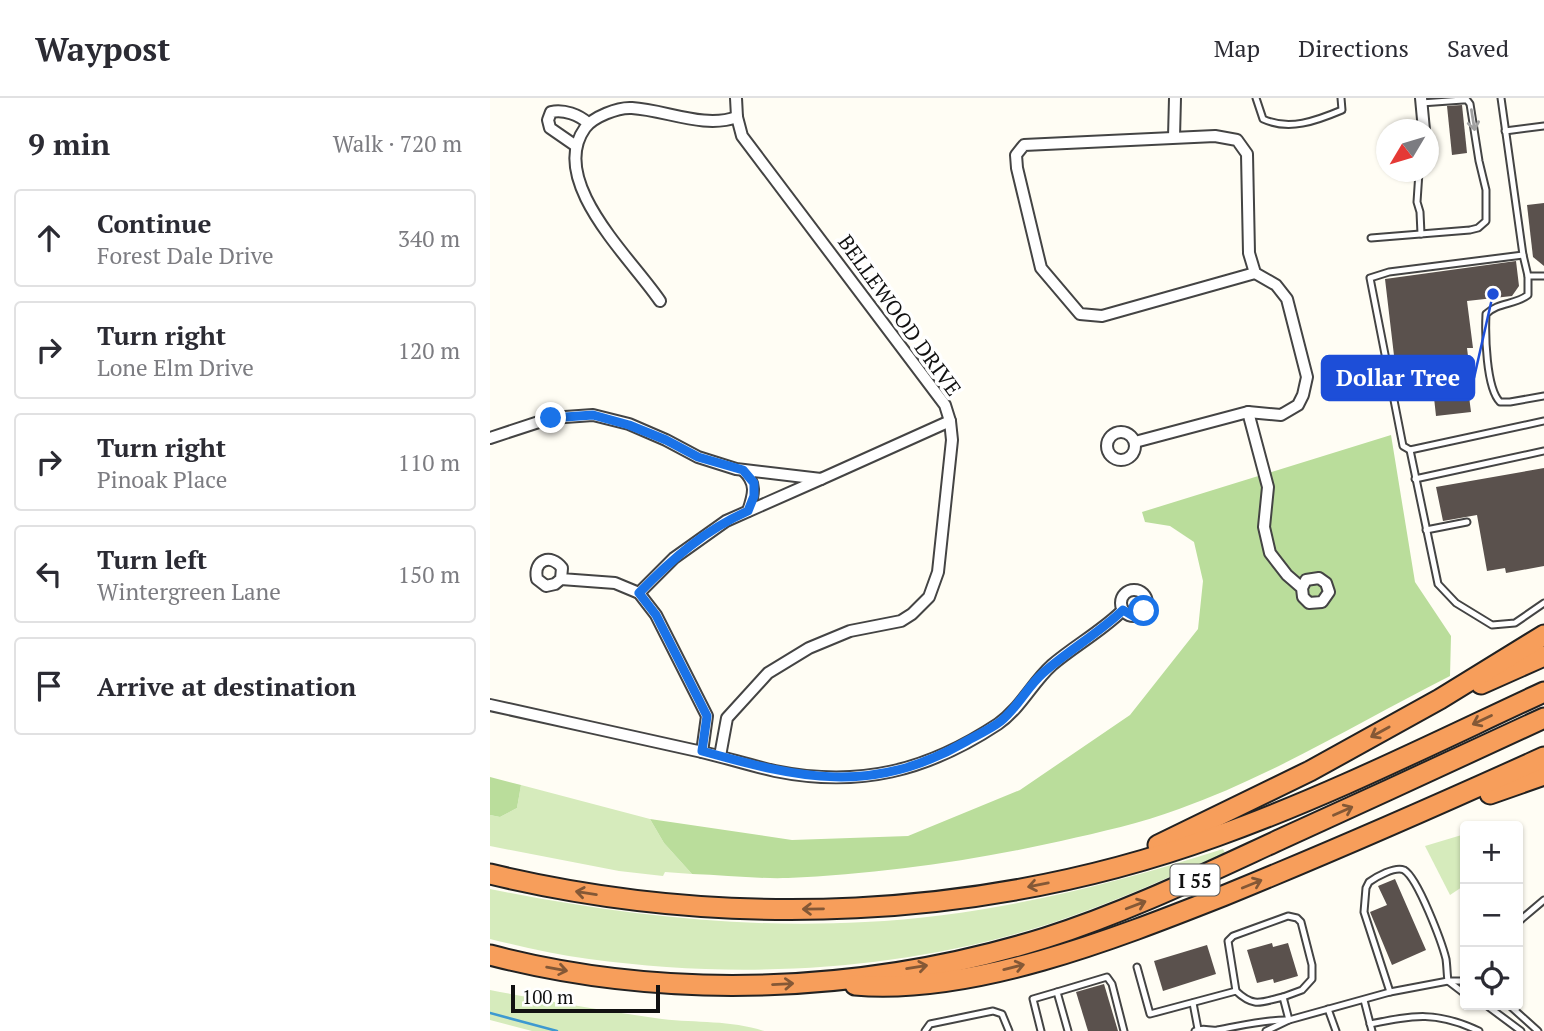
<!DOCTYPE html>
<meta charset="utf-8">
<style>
body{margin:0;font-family:"PT Serif",serif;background:#f7f7f7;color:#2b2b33}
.controls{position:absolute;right:21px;bottom:21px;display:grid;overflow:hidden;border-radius:7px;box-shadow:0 2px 5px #0004}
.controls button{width:63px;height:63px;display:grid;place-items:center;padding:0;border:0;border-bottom:2px solid #e1e1e2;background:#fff;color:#2b2b33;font:35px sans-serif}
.compass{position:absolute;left:886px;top:21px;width:63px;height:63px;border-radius:50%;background:#fff;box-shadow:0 2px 5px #0004;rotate:232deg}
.scale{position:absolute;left:21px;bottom:18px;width:149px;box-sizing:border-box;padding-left:7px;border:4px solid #111;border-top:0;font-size:19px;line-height:24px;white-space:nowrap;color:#111;-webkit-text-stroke:5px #fff;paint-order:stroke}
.stop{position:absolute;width:21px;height:21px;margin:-16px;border:5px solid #1a73e8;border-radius:50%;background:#fff}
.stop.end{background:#1a73e8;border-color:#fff;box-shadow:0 2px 7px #0008}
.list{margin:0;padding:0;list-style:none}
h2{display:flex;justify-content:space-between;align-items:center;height:91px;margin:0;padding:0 28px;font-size:30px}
h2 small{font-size:23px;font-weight:400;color:#7c7c81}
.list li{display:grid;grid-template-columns:46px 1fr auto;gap:21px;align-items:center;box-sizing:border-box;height:98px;margin:0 14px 14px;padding:0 14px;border:2px solid #e1e1e2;border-radius:7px}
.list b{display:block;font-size:26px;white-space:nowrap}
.list p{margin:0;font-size:23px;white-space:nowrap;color:#7c7c81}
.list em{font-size:23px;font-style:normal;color:#7c7c81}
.icon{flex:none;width:38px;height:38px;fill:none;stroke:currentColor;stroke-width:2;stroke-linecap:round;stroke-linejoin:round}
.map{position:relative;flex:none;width:1054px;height:933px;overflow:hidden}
header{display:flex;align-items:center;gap:42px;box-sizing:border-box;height:98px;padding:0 35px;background:#fff;border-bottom:2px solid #e1e1e2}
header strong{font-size:33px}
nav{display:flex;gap:38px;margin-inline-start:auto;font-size:24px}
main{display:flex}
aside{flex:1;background:#fff}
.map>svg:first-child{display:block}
.green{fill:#d6ebbc}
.forest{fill:#badd9b}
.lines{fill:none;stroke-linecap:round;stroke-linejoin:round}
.stream{stroke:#3d99d0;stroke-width:2.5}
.building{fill:#5a514d}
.lane-casing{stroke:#444;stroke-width:9}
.street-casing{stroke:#444;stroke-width:14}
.highway-casing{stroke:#222;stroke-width:23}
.lane{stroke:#fff;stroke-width:5}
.street{stroke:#fff;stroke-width:10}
.highway{stroke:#f79e5b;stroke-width:19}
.oneway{stroke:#a0a0a0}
.oneway2{stroke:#845836}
.route{stroke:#1a73e8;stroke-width:9}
.labels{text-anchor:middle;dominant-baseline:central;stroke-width:7;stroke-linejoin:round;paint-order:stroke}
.shield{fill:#fff;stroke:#585858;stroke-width:2}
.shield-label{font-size:19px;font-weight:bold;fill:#111}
.street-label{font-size:21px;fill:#111;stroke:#fff}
.leader{fill:none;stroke:#1d4ed8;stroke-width:2.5}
.callout-dot{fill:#1d4ed8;stroke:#fff;stroke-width:2.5}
.callout{fill:#1d4ed8;stroke:#1d4ed8;stroke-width:2.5}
.callout-label{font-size:23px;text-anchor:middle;font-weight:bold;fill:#fff}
</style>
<header>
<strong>Waypost</strong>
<nav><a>Map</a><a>Directions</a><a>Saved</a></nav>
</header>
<main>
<aside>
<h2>9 min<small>Walk · 720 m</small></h2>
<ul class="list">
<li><svg class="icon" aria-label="ahead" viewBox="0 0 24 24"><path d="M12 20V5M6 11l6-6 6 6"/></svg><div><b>Continue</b><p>Forest Dale Drive</p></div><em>340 m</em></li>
<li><svg class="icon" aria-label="right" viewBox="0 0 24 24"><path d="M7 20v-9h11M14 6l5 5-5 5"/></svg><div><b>Turn right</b><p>Lone Elm Drive</p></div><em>120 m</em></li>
<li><svg class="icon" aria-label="right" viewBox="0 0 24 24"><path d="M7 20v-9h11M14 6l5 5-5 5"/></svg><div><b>Turn right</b><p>Pinoak Place</p></div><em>110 m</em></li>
<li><svg class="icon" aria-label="left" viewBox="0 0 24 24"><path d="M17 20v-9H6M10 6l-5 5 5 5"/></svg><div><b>Turn left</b><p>Wintergreen Lane</p></div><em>150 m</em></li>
<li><svg class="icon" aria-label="arrive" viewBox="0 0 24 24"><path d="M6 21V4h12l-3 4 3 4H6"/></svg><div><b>Arrive at destination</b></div></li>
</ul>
</aside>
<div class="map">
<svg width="1054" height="933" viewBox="0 0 1054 933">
<rect width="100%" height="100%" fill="#fffdf4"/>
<!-- green -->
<g class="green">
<path d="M31,687L160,721L174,745L202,776L175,774L173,778L129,773L0,748V717L10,719L27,710Z"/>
<path d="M975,736V787L960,797L935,748Z"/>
<path d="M733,751L735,755C678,780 621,805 562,825C414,873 253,882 99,861C66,857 33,849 0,841V791C124,816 248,831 375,824C497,818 617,788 733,751Z"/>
<path d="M0,892C57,903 114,913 172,921C207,925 240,922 274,933H42L0,922Z"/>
</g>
<!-- forest -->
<g class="forest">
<path d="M901,337L925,484L961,538L960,578C871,623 784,677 689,711C651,725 611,734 571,743C482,763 389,776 298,780C266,781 234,777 202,776L174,745L160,721L302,742L418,738L530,692L640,617L708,531L713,483L704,444L680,428L655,424L652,414Z"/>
<path d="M0,679L31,687L27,710L10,719L0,717Z"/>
</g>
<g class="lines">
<!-- stream -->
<path class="stream" d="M0,915L67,933"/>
</g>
<!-- building -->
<g class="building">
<path d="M972,7L977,55L962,57L957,8Z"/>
<path d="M1054,105V168L1043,159L1037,107Z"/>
<path d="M1026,163L1029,188L1022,198L977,203L983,250H977L978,258L974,259L981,314L946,318L940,263L905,266L895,181Z"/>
<path d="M1054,370V468L1016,475L1015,470L997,473L987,417L953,423L946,389Z"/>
<path d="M905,781L936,852L902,867L880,814L897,807L888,788Z"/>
<path d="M782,845L783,849L798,845L808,878L784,885L783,881L767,885L757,852Z"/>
<path d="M717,847L726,876L673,893L664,863Z"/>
<path d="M614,886L628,933H598L586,894Z"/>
</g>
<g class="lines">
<!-- lane casing -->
<g class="lane-casing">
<g id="lane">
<path d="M766,0L773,21C799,33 826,23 852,12L851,0"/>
<path d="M1011,0L1033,157L1038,178H1054"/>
<path d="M1015,33L1054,28"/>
<path d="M929,74L927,104L930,114L931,136"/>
<path d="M881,140L980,132L988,130L996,123V92L989,63L980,6L977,2H973L931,5"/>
<path d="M1033,157L899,174L880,180L913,348L920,352L1054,323"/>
<path d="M1038,178V197C1025,207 1008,204 996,216C995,236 996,290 1010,304H1020L1054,298"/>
<path d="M920,352L948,486L966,505L1002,527L1025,525L1054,505"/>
<path d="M925,381L1054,353"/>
<path d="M936,432L977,424"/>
<path d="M1028,824L1054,802"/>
<path d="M647,869L660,916L746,893C764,910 771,904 793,899L799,922"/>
<path d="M958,883L975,896"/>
<path d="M746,893L738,843L743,838L798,818L807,820L811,824L822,867V881L812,892L793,899"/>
<path d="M900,894L874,814L876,790L879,784C886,779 905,768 914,772C928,780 952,845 956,861C957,868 957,876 958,883"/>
<path d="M874,902L882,933"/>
<path d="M703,905L708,931"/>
<path d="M996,907L1031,933"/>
<path d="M1019,907L1048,933"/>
<path d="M838,911L846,933"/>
<path d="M880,926C925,917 946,913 989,933"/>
<path d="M435,933L440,926L503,913L512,916L519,933"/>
<path d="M551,933L543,901L567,894"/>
<path d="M578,933L567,894L617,879L622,886L634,933"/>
<path d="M705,933C714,929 718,933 727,932C750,928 772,922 796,922"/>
<path d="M776,933L799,922L900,894L958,883H975"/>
</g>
</g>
<!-- street casing -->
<g class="street-casing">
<g id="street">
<path d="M931,0L934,32"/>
<path d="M684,39L685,0"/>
<path d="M86,48L60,30L58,22L61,14C74,11 89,17 98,25"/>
<path d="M170,203C141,160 57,83 95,30C103,19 128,9 142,10C176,12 214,31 247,19"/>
<path d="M758,314L778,389L774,429L780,455L797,477L812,490L813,499L819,505L832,504L839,494L836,485L829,480L816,482L812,490"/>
<circle cx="631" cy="348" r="14"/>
<path d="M0,340L61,320L103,317L139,326L176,342L208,359L246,371L331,381L460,323"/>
<path d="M645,344L758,314L791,317L808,307L813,297L817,279L797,201L786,187L765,175L759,155L757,56L747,42L725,38L534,47L526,57L527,70L551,170L590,216L612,218L765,175"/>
<path d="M253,372C267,385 264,396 258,413"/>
<path d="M71,481L72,470C61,455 43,462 47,481L56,488L65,486L71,481L125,485L149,495L166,517L217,618L212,654"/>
<circle cx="644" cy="505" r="13"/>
<path d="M149,495L184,460L236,423L331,381"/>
<path d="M0,607C68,622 135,637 203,652C231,658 258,667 285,673C369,690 437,673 508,626C530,611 542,585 562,567C584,548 612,533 633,512"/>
<path d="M230,658L237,620L278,575L319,550L360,533L411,523L422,516L439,499L448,474L462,342L460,323L455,307L252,38L247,19L246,0"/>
</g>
</g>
<!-- highway casing -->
<g class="highway-casing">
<g id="highway">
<path d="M991,586L1054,558"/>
<path d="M1000,696L1054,677"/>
<path d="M668,747L820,673L950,601L1054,537"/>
<path d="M0,776C238,833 496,822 727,738C839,698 946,644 1054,594"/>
<path d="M0,857C180,904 378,895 555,840C637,814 713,777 791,741C879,701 966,661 1054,620"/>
<path d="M365,887C482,897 624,841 733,798C841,754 948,707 1054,659"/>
</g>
</g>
<!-- lane -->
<use href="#lane" class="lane"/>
<!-- street -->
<use href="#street" class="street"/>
<!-- highway -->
<use href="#highway" class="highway"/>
</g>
<!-- one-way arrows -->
<defs><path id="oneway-shaft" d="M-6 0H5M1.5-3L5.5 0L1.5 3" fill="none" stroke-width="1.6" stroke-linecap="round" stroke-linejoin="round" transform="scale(1.75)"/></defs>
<use class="oneway" href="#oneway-shaft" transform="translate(983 22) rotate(81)"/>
<g class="oneway2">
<use href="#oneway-shaft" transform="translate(992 622) rotate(155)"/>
<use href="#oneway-shaft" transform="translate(890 634) rotate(151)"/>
<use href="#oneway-shaft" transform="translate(853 713) rotate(-24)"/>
<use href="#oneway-shaft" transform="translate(762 786) rotate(-22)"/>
<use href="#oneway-shaft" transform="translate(548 787) rotate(169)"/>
<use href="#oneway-shaft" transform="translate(96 795) rotate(-171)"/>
<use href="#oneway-shaft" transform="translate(646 807) rotate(-21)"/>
<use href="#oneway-shaft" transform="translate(323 811) rotate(179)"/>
<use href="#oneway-shaft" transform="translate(427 869) rotate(-9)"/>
<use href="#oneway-shaft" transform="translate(524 869) rotate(-14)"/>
<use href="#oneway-shaft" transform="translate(67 871) rotate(10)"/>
<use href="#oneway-shaft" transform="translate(293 886) rotate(-3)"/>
</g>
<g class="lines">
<!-- route -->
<path class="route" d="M61,320L103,317L139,327L176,342L208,359L253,372L264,385V398L258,413C215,432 182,461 149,495L166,517L217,618L212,653C309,680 382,698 475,644C487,637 501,631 511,623C528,609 537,589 553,575C579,552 609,535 633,512L643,518L654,513"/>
</g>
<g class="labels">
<!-- shield labels -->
<rect class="shield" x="680.5" y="766.5" width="49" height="31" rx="5"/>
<g class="shield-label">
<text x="705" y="782">I 55</text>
</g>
<!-- street labels -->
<g class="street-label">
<text transform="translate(410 217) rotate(54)">BELLEWOOD DRIVE</text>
</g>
</g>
<!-- callouts -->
<path class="leader" d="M1003 196L984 280"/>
<circle class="callout-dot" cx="1003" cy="196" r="7"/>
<rect class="callout" x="832" y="258" width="152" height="44" rx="7"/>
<g class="callout-label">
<text x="908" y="288">Dollar Tree</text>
</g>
</svg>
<div class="controls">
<button>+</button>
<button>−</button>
<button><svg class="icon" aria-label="locate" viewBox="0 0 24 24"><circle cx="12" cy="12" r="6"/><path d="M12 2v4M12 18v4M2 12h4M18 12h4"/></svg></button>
</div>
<svg class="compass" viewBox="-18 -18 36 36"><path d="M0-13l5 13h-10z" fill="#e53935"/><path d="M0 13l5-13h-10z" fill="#7c7c81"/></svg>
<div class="scale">100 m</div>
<div class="stop" style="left:654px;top:513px"></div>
<div class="stop end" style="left:61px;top:320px"></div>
</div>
</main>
